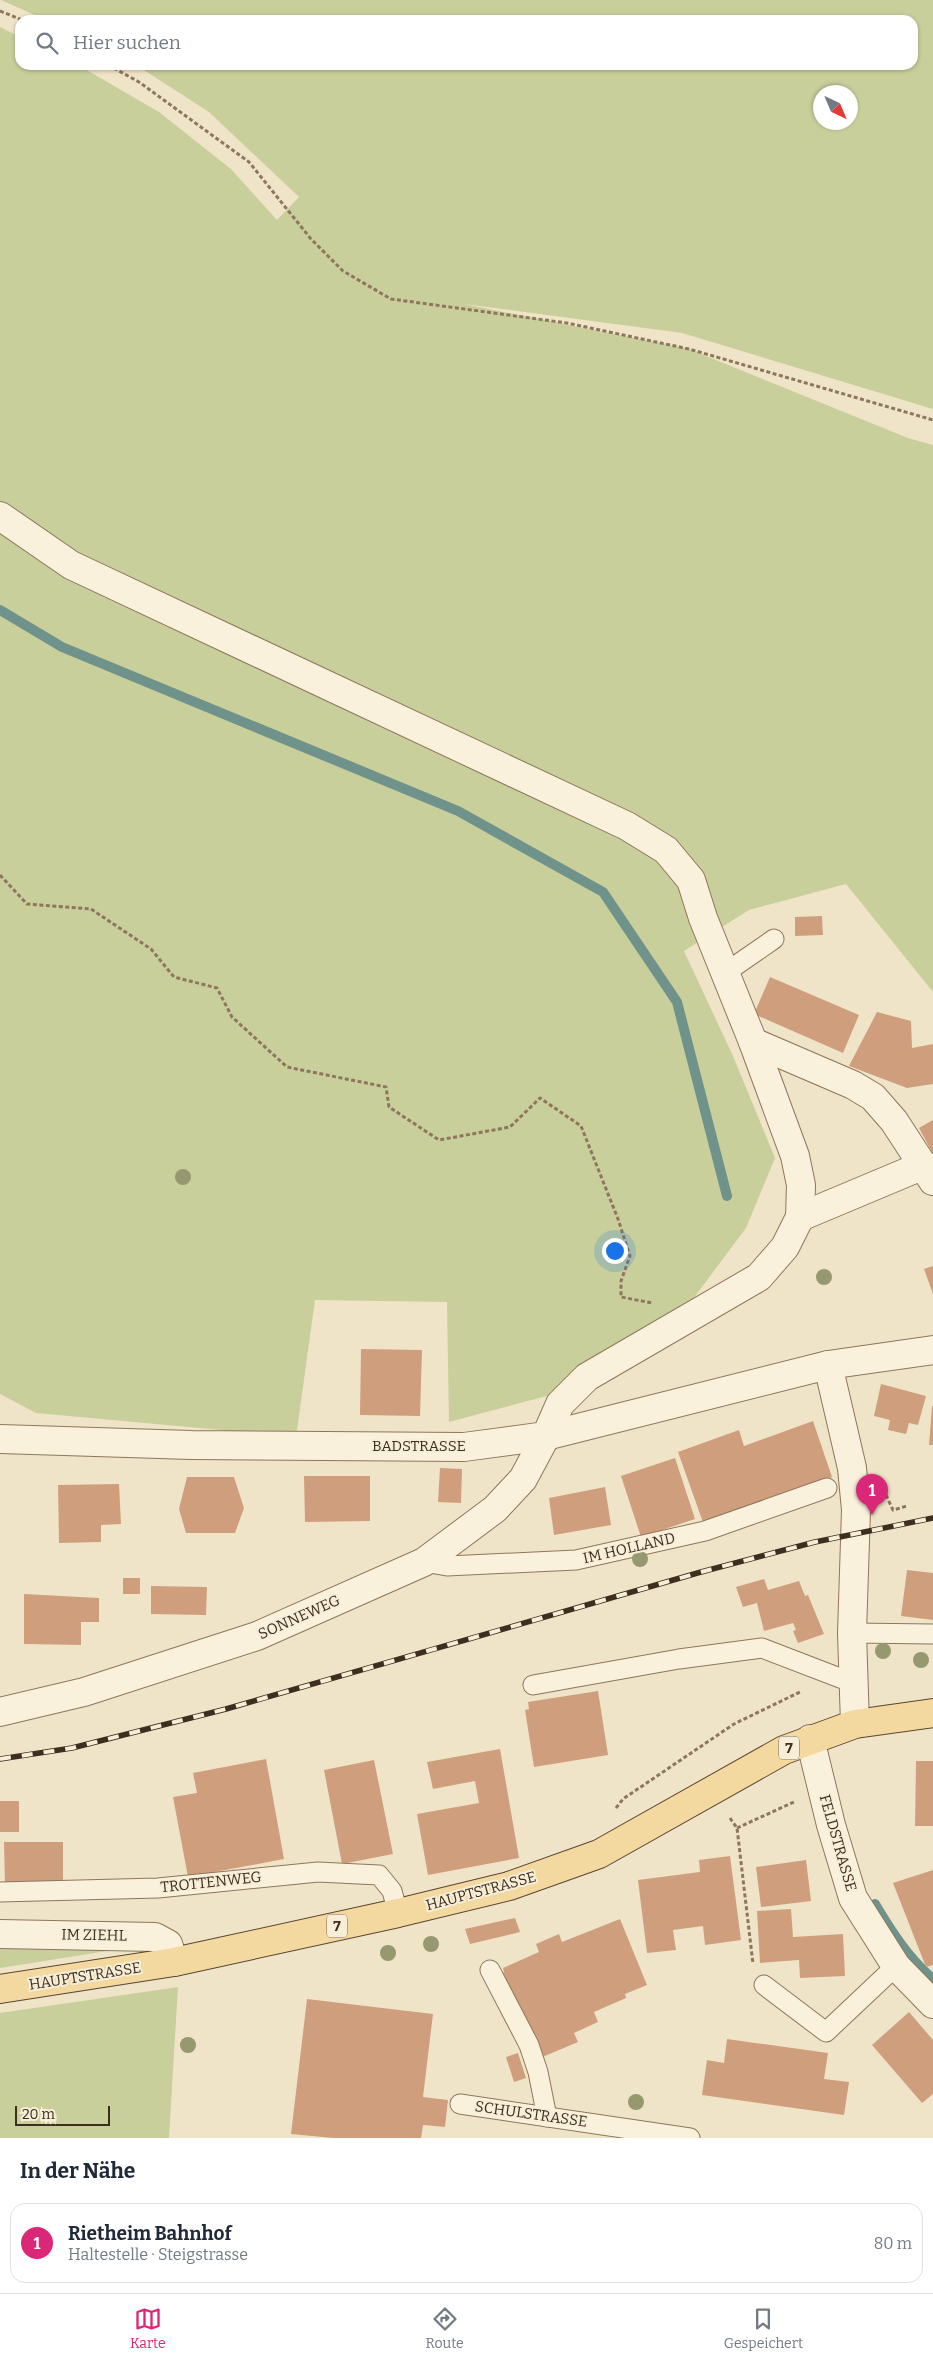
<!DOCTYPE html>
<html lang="de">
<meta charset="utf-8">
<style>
body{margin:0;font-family:Bitter,serif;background:#f6f6f7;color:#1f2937}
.compass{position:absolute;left:813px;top:85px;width:45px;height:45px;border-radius:50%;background:#fff;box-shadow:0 1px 4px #0004;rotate:136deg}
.scale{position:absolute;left:15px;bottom:12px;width:95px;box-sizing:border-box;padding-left:5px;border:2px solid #3d2e20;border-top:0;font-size:14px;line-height:18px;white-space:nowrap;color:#3d2e20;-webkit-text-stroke:4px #f7eed8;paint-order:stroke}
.you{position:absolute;left:614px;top:1250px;width:18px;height:18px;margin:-12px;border:4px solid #fff;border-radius:50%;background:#1a73e8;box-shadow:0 0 0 8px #1a73e833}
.badge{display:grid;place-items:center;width:32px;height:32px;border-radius:50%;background:#db2777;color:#fff;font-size:16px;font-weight:700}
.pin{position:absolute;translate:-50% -41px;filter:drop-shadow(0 1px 2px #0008)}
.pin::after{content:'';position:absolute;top:26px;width:18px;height:15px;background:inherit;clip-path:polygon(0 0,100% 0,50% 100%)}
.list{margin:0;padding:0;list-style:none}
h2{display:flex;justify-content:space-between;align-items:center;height:65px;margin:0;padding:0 20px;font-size:21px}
h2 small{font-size:16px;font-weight:400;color:#747a83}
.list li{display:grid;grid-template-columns:32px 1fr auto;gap:15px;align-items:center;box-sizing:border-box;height:80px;margin:0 10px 10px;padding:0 10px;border:1px solid #e0e1e3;border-radius:15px}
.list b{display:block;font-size:19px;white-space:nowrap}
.list p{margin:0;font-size:16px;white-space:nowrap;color:#747a83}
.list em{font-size:16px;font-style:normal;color:#747a83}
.icon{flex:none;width:28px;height:28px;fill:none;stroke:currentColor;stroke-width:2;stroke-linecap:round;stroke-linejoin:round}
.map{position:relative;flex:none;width:933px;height:2138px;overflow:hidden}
.search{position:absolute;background:#fff;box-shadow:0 1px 4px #0004;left:15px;right:15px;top:15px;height:55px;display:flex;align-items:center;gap:12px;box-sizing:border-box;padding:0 18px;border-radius:15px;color:#747a83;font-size:19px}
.sheet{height:155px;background:#fff}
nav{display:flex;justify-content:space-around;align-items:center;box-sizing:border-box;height:70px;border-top:1px solid #e0e1e3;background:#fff;font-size:14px;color:#747a83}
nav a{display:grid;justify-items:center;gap:2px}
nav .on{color:#db2777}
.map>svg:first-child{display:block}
.green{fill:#c9cf9b;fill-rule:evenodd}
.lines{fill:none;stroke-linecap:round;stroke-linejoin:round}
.stream{stroke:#6f938a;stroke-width:10}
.building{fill:#cf9f7d}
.service-casing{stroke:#8d765c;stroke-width:21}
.minor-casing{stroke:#8d765c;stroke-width:30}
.primary-casing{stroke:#5b4430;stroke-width:30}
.path{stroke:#8d765c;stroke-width:3;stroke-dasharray:4 2.5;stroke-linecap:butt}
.service{stroke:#faf1dc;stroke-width:19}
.minor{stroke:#faf1dc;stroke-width:28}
.primary{stroke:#f3d9a0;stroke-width:28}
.rail-casing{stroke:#3d2e20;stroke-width:5.5}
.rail{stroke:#f7eed8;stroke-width:4;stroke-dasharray:11;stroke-linecap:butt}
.tree{fill:#96986f}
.labels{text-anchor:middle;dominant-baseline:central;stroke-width:4;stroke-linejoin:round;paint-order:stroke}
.shield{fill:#f7eed8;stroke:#756857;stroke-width:1}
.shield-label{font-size:14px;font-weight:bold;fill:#3d2e20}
.street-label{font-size:15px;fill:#3d2e20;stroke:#f7eed8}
</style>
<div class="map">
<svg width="933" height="2138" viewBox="0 0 933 2138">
<rect width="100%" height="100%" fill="#f0e4c8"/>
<!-- green -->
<g class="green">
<path d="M1,0H933V409L682,333L464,304L689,349L908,438L933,445V992L846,884L749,910L684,951L733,1056L775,1158L746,1228L684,1311L554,1394L449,1422L447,1302L315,1300L296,1437L36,1413L0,1394V27L20,37V65H78L159,112L231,169L277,220L299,197L209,112L136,65H913V20H46ZM820,92H850V122H820Z"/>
<path d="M0,1945L126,1948L0,1968Z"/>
<path d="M178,1987L169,2138H0V2013Z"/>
</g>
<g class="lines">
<!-- stream -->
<g class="stream">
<path d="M0,610L62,647L458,811L603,892L677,1002L727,1196"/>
<path d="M875,1904C891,1931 909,1959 933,1979"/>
</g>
</g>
<!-- building -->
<g class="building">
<path d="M822,916L823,935L795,936V917Z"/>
<path d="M770,977L859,1015L843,1053L754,1014Z"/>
<path d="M877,1012L911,1021L912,1048L933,1044V1084L907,1088L849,1066Z"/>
<path d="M933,1120V1154L919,1128Z"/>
<path d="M933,1266V1294L924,1269Z"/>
<path d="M361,1349L422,1350L420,1416L360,1415Z"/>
<path d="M881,1384L926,1396L918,1425L909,1423L906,1434L888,1430L890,1420L874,1416Z"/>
<path d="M932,1406H933V1445H929Z"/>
<path d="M813,1421L832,1477L745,1507L747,1512L705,1528L678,1452L739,1430L744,1446Z"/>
<path d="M675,1458L695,1519L641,1537L621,1476Z"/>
<path d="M440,1468L462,1469L461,1503L438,1502Z"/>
<path d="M304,1476H370V1521L305,1522Z"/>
<path d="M187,1477H234L244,1508L235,1533H186L179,1509Z"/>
<path d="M119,1484L121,1524L101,1525V1542L59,1543L58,1485Z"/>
<path d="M605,1487L611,1525L554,1535L549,1498Z"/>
<path d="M907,1570L933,1573V1620L901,1616Z"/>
<rect x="123" y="1578" width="17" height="16"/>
<path d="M764,1579L768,1590L799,1581L805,1596L808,1595L824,1634L798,1643L793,1631L796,1630L793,1623L764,1631L757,1603L743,1607L736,1587Z"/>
<path d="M151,1586L207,1587L206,1615L151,1614Z"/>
<path d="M24,1594L99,1598V1622H81V1645L24,1644Z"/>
<path d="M598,1691L608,1755L534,1767L525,1710L529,1709L528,1702Z"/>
<path d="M500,1749L519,1858L428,1875L417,1814L479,1803L475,1781L433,1789L427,1762Z"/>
<path d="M266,1759L284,1859L188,1877L173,1797L197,1793L193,1773Z"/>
<path d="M374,1760L393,1854L342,1864L324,1770Z"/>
<path d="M916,1761H933V1826H915Z"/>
<rect x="0" y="1801" width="19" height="31"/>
<path d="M4,1842H63V1885L5,1886Z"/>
<path d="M730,1856L741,1940L705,1945L703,1926L673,1930L676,1950L647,1953L638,1880L700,1872L699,1860Z"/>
<path d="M806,1860L811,1901L761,1907L756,1867Z"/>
<path d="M933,1870V1965L926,1967L893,1883Z"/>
<path d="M791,1909L793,1937L843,1934L845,1976L800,1978L799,1960L760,1963L757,1911Z"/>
<path d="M515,1918L520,1932L470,1944L465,1929Z"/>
<path d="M620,1919L647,1985L625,1994L626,1998L594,2012L598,2022L574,2033L578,2042L540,2058L497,1975L504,1972L503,1968L539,1952L536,1944L559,1934L562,1942Z"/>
<path d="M307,1999L433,2014L423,2097L448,2100L445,2127L423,2125L421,2138H333L291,2134Z"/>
<path d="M909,2012L933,2040V2094L922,2103L872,2045Z"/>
<path d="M727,2039L828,2053L824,2079L849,2082L844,2115L702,2095L707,2060L724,2063Z"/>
<path d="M518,2053L526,2078L514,2082L506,2057Z"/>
</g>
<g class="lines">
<!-- service casing -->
<g class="service-casing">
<g id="service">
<path d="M725,973L774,939"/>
<path d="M424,1562L447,1566L576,1560L705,1531L827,1488"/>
<path d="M852,1633L933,1634"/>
<path d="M533,1685L679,1659L762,1648L853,1683"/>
<path d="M0,1892L158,1888L318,1872L379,1875L392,1891L398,1913"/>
<path d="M490,1970L529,2045L538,2072L547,2117"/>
<path d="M764,1985L826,2032L896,1966"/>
<path d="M460,2104L690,2138"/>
</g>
</g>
<!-- minor casing -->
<g class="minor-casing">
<g id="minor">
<path d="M0,516L71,565L627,826L666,850L691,880L703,918L753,1042L795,1156L801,1185L800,1217L785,1247L759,1277L587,1377L560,1404L546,1436L523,1479L495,1509L424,1562L257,1636L84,1692L0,1712"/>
<path d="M753,1042L853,1085L873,1097L894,1121L933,1181"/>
<path d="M800,1217L924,1165"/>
<path d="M828,1365L852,1468L856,1510L852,1633L855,1724"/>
<path d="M0,1439L191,1445L464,1447L546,1436L828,1365L933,1350"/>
<path d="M810,1739L831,1825L853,1898L896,1966L933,2004"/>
<path d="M0,1934L155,1937L168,1944L174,1962"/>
</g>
</g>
<!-- primary casing -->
<g class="primary-casing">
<path id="primary" d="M0,1989L174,1962L398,1913L509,1886L599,1854L784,1750L855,1724L933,1713"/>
</g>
<!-- path -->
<g class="path">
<path d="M0,11L22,20"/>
<path d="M108,65L139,82L249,162L311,239L343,271L391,299L567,323L689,349L933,420"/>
<path d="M0,875L27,904L91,909L151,949L174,977L217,988L232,1017L287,1067L386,1087L389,1107L439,1140L510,1127L540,1098L581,1126L618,1219L630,1256L621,1281V1297L652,1303"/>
<path d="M886,1495L893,1510L907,1506"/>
<path d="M616,1808L623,1799L734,1724L802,1691"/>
<path d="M730,1818L737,1828L753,1964"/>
<path d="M737,1828L794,1802"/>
</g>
<!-- service -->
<use href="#service" class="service"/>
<!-- minor -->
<use href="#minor" class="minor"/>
<!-- primary -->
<use href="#primary" class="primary"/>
<!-- rail casing -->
<g class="rail-casing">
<path id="rail" d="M0,1759L72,1748L226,1709L701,1572L815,1542L933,1518"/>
</g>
<!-- rail -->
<use href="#rail" class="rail"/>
</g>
<!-- trees -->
<g class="tree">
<circle cx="183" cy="1177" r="8"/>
<circle cx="824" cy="1277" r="8"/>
<circle cx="640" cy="1559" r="8"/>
<circle cx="883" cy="1651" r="8"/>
<circle cx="921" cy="1660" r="8"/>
<circle cx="431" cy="1944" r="8"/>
<circle cx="388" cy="1953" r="8"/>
<circle cx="188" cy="2045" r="8"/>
<circle cx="636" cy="2102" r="8"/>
</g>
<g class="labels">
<!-- shield labels -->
<g class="shield">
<rect x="779" y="1736.5" width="20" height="23" rx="4"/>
<rect x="327" y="1914.5" width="20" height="23" rx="4"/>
</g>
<g class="shield-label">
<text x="789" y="1748">7</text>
<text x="337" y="1926">7</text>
</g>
<!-- street labels -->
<g class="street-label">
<text x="419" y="1446">BADSTRASSE</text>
<text transform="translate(629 1548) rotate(-13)">IM HOLLAND</text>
<text transform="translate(299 1617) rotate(-24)">SONNEWEG</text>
<text transform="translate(838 1843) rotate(74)">FELDSTRASSE</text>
<text transform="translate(211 1882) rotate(-6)">TROTTENWEG</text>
<text transform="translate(481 1891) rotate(-15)">HAUPTSTRASSE</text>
<text transform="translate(94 1935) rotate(1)">IM ZIEHL</text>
<text transform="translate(85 1976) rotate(-9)">HAUPTSTRASSE</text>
<text transform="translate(531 2114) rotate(8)">SCHULSTRASSE</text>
</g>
</g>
</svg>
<svg class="compass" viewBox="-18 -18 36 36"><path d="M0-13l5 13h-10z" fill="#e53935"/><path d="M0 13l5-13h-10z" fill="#747a83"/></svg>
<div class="scale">20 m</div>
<div class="you"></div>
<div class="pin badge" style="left:872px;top:1515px">1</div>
<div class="search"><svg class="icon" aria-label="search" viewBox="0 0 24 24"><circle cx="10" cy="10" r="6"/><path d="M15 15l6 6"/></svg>Hier suchen</div>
</div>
<section class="sheet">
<h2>In der Nähe<small></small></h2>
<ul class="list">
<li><span class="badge">1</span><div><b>Rietheim Bahnhof</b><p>Haltestelle · Steigstrasse</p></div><em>80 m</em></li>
</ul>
</section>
<nav>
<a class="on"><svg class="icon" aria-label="map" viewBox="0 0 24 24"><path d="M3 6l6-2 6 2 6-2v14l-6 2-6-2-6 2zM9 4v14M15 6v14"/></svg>Karte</a>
<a><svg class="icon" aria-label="directions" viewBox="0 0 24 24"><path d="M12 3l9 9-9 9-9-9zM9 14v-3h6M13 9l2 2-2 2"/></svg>Route</a>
<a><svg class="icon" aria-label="saved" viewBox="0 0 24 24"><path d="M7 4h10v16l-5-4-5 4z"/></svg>Gespeichert</a>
</nav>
